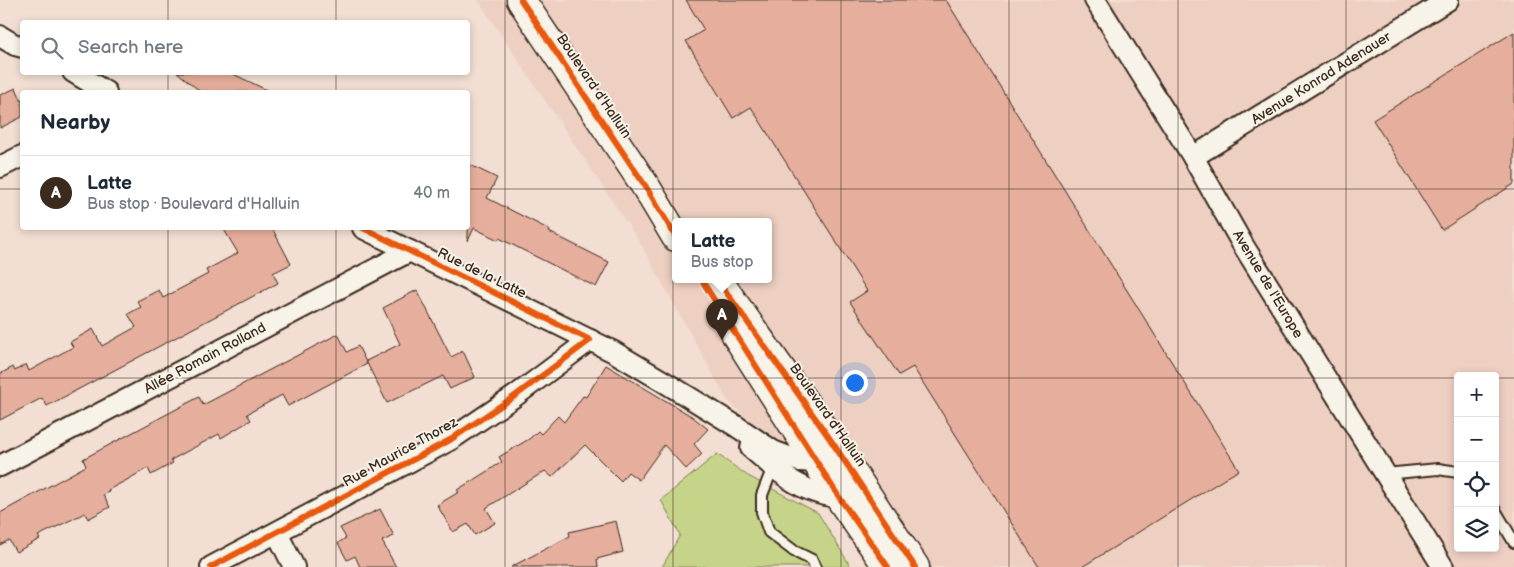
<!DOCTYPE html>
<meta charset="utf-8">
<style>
body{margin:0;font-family:"Balsamiq Sans",sans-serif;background:#f6f6f7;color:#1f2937}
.controls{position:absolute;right:15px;bottom:15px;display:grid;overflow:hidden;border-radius:5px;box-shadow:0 2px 8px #0003}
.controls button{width:45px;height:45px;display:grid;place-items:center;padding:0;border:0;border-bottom:1px solid #e0e1e3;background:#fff;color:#1f2937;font:25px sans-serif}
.you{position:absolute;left:854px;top:382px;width:18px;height:18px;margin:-12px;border:4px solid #fff;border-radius:50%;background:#1a73e8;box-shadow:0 0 0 8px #1a73e833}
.badge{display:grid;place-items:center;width:32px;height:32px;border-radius:50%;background:#3b2a1e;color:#fff;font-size:16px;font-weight:700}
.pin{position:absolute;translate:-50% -41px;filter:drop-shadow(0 1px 2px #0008)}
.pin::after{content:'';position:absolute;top:26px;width:18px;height:15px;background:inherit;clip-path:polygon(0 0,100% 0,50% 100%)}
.popup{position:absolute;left:672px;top:218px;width:100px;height:65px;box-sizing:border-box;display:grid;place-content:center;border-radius:5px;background:#fff;filter:drop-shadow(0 1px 4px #0005);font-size:16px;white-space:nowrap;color:#747a83}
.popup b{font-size:19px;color:#1f2937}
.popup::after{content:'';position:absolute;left:50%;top:100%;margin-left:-10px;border:10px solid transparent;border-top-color:#fff}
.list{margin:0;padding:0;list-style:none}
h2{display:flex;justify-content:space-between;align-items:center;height:65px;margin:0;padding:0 20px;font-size:21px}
h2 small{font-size:16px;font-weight:400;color:#747a83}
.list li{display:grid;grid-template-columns:32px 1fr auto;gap:15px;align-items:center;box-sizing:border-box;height:75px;padding:0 20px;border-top:1px solid #e0e1e3}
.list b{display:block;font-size:19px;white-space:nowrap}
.list p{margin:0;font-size:16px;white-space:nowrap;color:#747a83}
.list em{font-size:16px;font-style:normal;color:#747a83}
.icon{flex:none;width:28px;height:28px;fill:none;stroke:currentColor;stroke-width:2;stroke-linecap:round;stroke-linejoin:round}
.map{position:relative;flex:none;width:1514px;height:567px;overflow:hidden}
.search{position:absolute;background:#fff;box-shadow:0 2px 8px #0003;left:20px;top:20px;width:450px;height:55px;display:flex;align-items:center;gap:12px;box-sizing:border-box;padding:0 18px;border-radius:5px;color:#747a83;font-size:19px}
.panel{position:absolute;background:#fff;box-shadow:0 2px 8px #0003;left:20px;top:90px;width:450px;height:140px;border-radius:5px}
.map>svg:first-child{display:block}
.built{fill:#eed0c2;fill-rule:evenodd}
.green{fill:#c5d488;stroke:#807f53}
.building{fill:#e6ae9d;stroke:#3b2a1e}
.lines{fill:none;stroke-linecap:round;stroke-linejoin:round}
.lane-casing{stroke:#3b2a1e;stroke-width:14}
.street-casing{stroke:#3b2a1e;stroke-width:24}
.secondary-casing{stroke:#3b2a1e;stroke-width:31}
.lane{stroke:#f7f3e8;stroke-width:10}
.street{stroke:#f7f3e8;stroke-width:20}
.secondary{stroke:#f7f3e8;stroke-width:28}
.cycleway-casing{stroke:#f7f3e8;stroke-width:9}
.cycleway{stroke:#e8590c;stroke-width:6}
.grid{fill:none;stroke:#3b2a1e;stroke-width:1;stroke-opacity:0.55}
.labels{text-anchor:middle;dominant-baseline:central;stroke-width:4;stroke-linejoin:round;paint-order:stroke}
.street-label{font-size:14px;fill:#3b2a1e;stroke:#f7f3e8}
</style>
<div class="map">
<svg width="1514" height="567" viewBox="0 0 1514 567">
<rect width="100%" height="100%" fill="#f2ded2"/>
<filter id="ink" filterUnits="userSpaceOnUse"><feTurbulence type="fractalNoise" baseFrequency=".02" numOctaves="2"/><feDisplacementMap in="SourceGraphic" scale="10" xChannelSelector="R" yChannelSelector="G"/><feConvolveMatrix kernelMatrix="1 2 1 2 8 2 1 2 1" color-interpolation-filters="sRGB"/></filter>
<g filter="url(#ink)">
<!-- built -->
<path class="built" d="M478,0H1514V567H889L726,398L639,241ZM676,221H768V279H676ZM1458,376H1495V548H1458Z"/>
<!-- green -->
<path class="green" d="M717,454L748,476L818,513L851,567H662L680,535L661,500Z"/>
<!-- building -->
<g class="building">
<path d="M686,0H946L1239,470L1082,567H1039L913,367L899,375L850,302L867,291L751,107L733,118L686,41L704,30Z"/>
<path d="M1514,32V184L1442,230L1373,120Z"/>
<path d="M177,72H229L271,92H201Z"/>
<path d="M16,88L22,102V117L0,128V95Z"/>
<path d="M468,164L497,178L487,198L550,230L549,232L609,262L596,287L499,238L498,240L474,228L468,241Z"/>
<path d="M223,228H272L291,264L273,273L278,283L47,406L42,398L0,420V374L13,367L15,371L26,364L29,371L73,347L70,342L93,329L102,346L136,327L128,314L141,307L137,301L159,290L163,298L208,274L206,270L238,253Z"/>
<path d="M417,290L451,357L463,351L475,377L450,389L443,376L387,403L366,361L400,344L383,308Z"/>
<path d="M338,334L347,352L358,346L367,364L288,406L282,395L247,414L251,420L221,438L219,434L171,460L173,463L151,475L148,468L125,481L108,490L109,492L103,495L110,507L88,519L85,513L38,536L40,539L16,552L9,540L0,545V513L86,466L83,459L199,397L203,405Z"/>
<path d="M606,365L693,417L708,429L694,444L702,454L686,469L664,445L639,480L628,472L621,481L585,445L552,477L545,471L486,508L495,523L475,535L468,524L453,532L437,505L459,492L457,490L502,462L499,457L529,439L538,431L541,434L558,416L564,422L583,396L586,397Z"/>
<path d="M380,509L394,536L382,541L396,567H360L355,556L347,560L338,543L346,538L340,528Z"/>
<path d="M616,521L623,552L597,559L598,567H511L570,536L569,532Z"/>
</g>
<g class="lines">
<!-- lane casing -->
<g class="lane-casing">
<g id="lane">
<path d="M773,467L762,495V512L769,532L794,551L812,560L815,567"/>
<path d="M1385,474L1438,469L1458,472"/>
<path d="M1495,510L1514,542"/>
</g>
</g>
<!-- street casing -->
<g class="street-casing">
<g id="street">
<path d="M1095,0L1193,157L1243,245L1443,567"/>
<path d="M0,36L15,45L22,47"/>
<path d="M73,72L106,92"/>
<path d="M1193,157L1448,0"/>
<path d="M0,167L22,156"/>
<path d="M363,228L614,352L661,380L736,426L773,451L799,461L817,462L826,460"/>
<path d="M751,448C778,472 808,499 847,497"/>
<path d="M0,466L410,251"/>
<path d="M277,533L294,567"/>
<path d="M211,567L450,440L515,396L590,340"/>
</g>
</g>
<!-- secondary casing -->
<g class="secondary-casing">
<g id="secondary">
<path d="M521,0L646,187L676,237"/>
<path d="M717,279L830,439L915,567"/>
<path d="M736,335L839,497L888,567"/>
</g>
</g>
<!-- lane -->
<use href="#lane" class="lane"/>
<!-- street -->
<use href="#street" class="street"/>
<!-- secondary -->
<use href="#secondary" class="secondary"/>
<!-- cycleway casing -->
<g class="cycleway-casing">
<g id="cycleway">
<path d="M521,0L646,187L676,237"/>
<path d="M701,279L839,497L888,567"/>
<path d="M717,279L830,439L915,567"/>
<path d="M211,567L450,440L515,396L590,340L363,228"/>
</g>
</g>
<!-- cycleway -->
<use href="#cycleway" class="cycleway"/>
</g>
</g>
<!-- grid -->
<path class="grid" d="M168,0V22M336,0V22M505,0V567M673,0V567M841,0V567M1009,0V567M1178,0V567M1346,0V567M168,72V92M336,72V92M0,189H22M468,189H1514M168,228V567M336,228V567M0,378H1458M1495,378H1514"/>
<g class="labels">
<!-- street labels -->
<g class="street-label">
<text transform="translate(1321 78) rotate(-32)">Avenue Konrad Adenauer</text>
<text transform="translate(594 86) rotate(56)">Boulevard d'Halluin</text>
<text transform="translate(482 273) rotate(26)">Rue de la Latte</text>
<text transform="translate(1268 284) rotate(59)">Avenue de l'Europe</text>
<text transform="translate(205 358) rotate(-28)">Allée Romain Rolland</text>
<text transform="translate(828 415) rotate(55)">Boulevard d'Halluin</text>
<text transform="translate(400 452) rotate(-29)">Rue Maurice Thorez</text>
</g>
</g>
</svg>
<div class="controls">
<button>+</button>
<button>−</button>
<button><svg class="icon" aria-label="locate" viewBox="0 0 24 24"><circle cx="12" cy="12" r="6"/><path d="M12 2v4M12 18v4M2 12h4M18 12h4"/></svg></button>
<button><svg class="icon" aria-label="layers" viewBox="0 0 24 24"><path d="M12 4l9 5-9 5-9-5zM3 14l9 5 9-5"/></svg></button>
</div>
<div class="you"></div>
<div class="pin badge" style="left:722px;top:340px">A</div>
<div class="popup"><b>Latte</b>Bus stop</div>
<div class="search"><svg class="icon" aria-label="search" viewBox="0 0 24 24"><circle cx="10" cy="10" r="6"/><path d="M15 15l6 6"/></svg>Search here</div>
<section class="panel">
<h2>Nearby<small></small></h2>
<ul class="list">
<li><span class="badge">A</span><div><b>Latte</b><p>Bus stop · Boulevard d'Halluin</p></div><em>40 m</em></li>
</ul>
</section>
</div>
